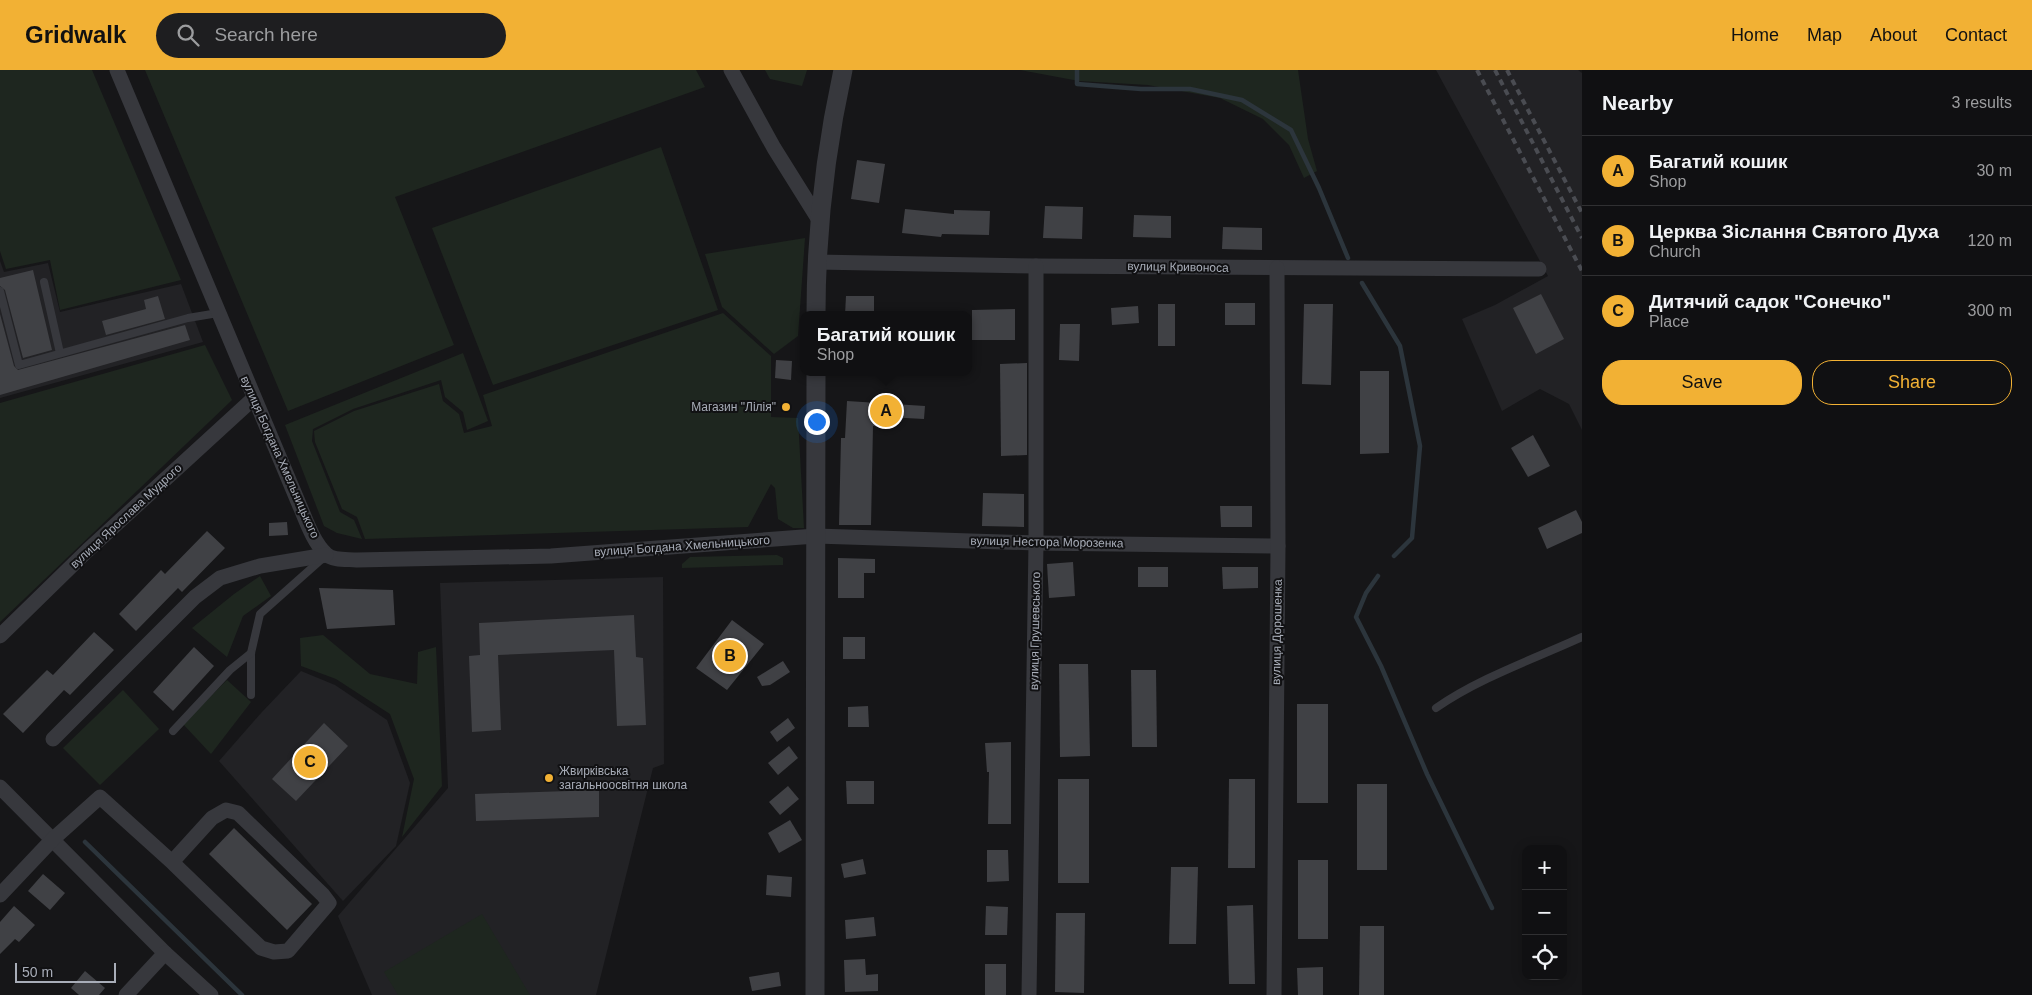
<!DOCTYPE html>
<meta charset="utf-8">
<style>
body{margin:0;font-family:Helvetica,sans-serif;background:#1e1e20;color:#f1f3f6}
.controls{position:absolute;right:15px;bottom:15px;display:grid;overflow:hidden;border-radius:10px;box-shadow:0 2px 12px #0003}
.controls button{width:45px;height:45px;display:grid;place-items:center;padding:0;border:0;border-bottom:1px solid #303032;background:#101012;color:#f1f3f6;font:25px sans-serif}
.scale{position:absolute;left:15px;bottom:12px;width:101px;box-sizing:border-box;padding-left:5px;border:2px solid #a8adb8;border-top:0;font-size:14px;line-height:18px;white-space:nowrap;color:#a8adb8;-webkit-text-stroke:4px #111113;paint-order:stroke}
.you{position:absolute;left:816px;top:351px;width:18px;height:18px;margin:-12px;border:4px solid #fff;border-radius:50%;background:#1a73e8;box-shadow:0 0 0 8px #1a73e833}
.badge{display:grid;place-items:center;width:32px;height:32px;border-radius:50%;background:#f2b134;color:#111;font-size:16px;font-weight:700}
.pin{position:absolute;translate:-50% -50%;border:2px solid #fff;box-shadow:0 1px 5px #0006}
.popup{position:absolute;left:800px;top:241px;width:172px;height:65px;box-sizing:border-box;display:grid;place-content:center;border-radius:10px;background:#101012;filter:drop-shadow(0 1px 4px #0005);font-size:16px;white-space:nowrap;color:#9c9d9f}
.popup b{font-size:19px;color:#f1f3f6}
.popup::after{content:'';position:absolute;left:50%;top:100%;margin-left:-10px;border:10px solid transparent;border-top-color:#101012}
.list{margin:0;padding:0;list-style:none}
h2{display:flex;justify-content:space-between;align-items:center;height:65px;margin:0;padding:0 20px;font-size:21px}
h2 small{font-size:16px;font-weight:400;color:#9c9d9f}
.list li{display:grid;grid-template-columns:32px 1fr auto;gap:15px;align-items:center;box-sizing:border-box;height:70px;padding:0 20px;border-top:1px solid #303032}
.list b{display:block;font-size:19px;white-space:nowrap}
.list p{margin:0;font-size:16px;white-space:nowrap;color:#9c9d9f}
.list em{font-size:16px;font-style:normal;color:#9c9d9f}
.actions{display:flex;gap:10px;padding:15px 20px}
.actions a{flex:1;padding:11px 0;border:1px solid #f2b134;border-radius:20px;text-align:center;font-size:18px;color:#f2b134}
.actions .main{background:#f2b134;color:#111}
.icon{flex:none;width:28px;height:28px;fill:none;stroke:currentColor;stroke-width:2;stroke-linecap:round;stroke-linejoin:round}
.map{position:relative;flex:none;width:1582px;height:925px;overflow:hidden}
header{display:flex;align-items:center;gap:30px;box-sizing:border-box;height:70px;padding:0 25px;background:#f2b134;color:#111}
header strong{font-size:24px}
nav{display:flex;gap:28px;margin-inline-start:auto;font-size:18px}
.search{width:350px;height:45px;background:#1e1e20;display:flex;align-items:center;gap:12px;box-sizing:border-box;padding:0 18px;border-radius:28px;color:#9c9d9f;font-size:19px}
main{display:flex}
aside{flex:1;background:#101012}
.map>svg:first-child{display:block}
.built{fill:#222225}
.green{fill:#1e261f}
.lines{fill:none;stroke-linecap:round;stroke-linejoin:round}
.stream{stroke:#2c353c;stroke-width:4.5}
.building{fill:#404145}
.service{stroke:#37383d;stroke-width:8}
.minor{stroke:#37383d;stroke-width:15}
.tertiary{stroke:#37383d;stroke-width:19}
.rail{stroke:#4a4c52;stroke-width:4;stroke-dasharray:6 5;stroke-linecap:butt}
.poi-dot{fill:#f2b134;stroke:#111113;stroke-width:2}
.labels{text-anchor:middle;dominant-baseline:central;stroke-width:4;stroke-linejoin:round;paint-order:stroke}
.street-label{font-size:12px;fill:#a8adb8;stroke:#111113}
.poi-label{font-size:12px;fill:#a8adb8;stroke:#111113;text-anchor:end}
</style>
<header>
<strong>Gridwalk</strong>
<div class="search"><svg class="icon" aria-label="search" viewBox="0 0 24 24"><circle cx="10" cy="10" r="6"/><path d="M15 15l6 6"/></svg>Search here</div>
<nav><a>Home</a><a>Map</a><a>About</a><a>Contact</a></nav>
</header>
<main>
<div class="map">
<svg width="1582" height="925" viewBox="0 0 1582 925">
<rect width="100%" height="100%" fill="#161618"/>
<!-- built -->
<g class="built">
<path d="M1436,0H1578L1582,3V360L1569,334L1540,319L1502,341L1462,249L1495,235L1548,206Z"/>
<path d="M0,191L4,202L48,193L60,242L181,214L203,272L0,328Z"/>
<path d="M663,507L664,694L653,698L596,925H372L338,846L448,718L440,513Z"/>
<path d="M301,601L335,615L387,650L410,713L396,776L343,831L219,691L262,642Z"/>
</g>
<!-- green -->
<g class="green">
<path d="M0,0H92L181,210L60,240L50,190L6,199L0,181Z"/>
<path d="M145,0H696L705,17L395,127L454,275L288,341Z"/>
<path d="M765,0H807L802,16L770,9Z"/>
<path d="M1020,0H1298L1308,69L1317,101L1304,108L1289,75L1263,49L1220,28L1148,15L1079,11Z"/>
<path d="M661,77L718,240L493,315L432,158Z"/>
<path d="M805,168L798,266L774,284L722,237L705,184Z"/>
<path d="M723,243L771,286V347L798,348L804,458H793L778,449L775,418L771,414L748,457L365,469L357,447L342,439L315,372L314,361L354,341L439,314L443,331L459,344L464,363L492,356L483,325Z"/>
<path d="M205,275L232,330L0,552V333Z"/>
<path d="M463,283L488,351L467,360L463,342L445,327L441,310L353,339L313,359L312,371L340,442L354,450L362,469L337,463L324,456L285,355Z"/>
<path d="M777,485L783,488V495L682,498V494L690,487Z"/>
<path d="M260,506L271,526L243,546L227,587L192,558L234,524Z"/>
<path d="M323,565L370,604L417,614L418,582L436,577L442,716L402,767L414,709L390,644L336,609L301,596L300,568Z"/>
<path d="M227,610L251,632L211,684L183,654Z"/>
<path d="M123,620L159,659L100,715L63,678Z"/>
<path d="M482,844L530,925H398L384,902Z"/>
</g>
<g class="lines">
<!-- stream -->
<g class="stream">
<path d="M1077,0V14L1141,19H1190L1242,30L1291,60L1319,118L1348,188"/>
<path d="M1362,213L1400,276L1420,376L1412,468L1394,486"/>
<path d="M1378,506L1366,523L1356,547L1381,596L1427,704L1492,838"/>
<path d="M85,772L242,925"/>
</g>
</g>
<!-- building -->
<g class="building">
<path d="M857,90L885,94L879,133L851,129Z"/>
<path d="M1045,136L1083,137L1082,169L1043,168Z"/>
<path d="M905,139L954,144V140L990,141L989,165L942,164L941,167L902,163Z"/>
<path d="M1134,145L1171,146V168L1133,167Z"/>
<path d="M1223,157L1262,158V180L1222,179Z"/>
<path d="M33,200L52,280L23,288L5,220L0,216V208Z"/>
<path d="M1541,224L1564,269L1536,284L1513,238Z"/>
<path d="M158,226L165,249L106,265L102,251L146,239L144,230Z"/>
<path d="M846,226H874V245H845Z"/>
<rect x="1225" y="233" width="30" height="22"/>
<rect x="1158" y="234" width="17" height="42"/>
<path d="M1304,234H1333L1331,315L1302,314Z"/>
<path d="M1138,236L1139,253L1112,255L1111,238Z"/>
<path d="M1015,239V270H972V240Z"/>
<path d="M0,244L14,296L18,300L185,255L190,270L0,325Z"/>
<path d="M1060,254H1080L1079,291L1059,290Z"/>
<path d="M776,290L792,291L791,310L775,308Z"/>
<path d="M1027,293V385L1001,386L1000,294Z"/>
<path d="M1360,301H1389V383L1360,384Z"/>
<path d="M847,331L925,336L924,349L887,347L886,357L873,356L871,455H839L841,368H845Z"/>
<path d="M1533,365L1550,396L1528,407L1511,378Z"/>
<path d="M983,423L1024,424V457L982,456Z"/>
<path d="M1220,436H1252V457H1221Z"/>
<path d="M1576,440L1582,452V463L1547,479L1538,458Z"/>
<path d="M287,452L288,465L269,466V453Z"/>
<path d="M207,461L225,478L182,522L178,518L136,561L119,544L161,500L165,504Z"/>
<path d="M838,488L875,489V503H864V528H838Z"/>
<path d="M1073,492L1075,526L1049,528L1047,494Z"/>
<rect x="1138" y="497" width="30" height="20"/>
<path d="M1222,497H1258V518L1223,519Z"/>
<path d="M319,518L393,520L395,555L327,559Z"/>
<path d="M634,545L636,587L643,588L646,655L617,656L614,580L498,585L501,660L472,662L469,586L480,585L479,553Z"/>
<path d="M732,550L764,574L727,620L696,598Z"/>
<path d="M94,562L114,580L70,625L64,620L23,663L3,644L47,600L53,605Z"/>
<rect x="843" y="567" width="22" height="22"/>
<path d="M194,577L214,596L173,641L153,622Z"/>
<path d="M783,591L790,602L770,615L762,616L757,607Z"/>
<path d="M1059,594H1088L1090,686L1060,687Z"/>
<path d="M1131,600H1156L1157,677H1132Z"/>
<rect x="1297" y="634" width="31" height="99"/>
<path d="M868,636L869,657H848V637Z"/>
<path d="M788,648L795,658L777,672L770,662Z"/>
<path d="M324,653L348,676L296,731L272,709Z"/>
<path d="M1011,672V754H988L989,702H987L985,673Z"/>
<path d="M789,676L798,688L778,705L768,693Z"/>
<rect x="1058" y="709" width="31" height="104"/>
<path d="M1229,709H1255V798H1228Z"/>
<path d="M846,711H874V734H847Z"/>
<rect x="1357" y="714" width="30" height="86"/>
<path d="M788,716L799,729L780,745L769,732Z"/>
<path d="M599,720V747L476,751L475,724Z"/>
<path d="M790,750L802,770L779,783L768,763Z"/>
<path d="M234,758L312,834L287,860L209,784Z"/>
<path d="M987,780H1008L1009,811L987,812Z"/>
<path d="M863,789L866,804L844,808L841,794Z"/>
<rect x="1298" y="790" width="30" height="79"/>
<path d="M1171,797H1198L1196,874H1169Z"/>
<path d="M43,804L65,823L50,840L28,821Z"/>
<path d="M767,805L792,807L791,827L766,825Z"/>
<path d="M1253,835L1255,914H1229L1227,836Z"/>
<path d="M14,836L35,855L19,872L15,869L0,884V852Z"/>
<path d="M986,836L1008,837L1007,865H985Z"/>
<path d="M1056,843H1085L1084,923L1055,922Z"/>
<path d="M874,847L876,866L846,869L845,850Z"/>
<path d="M1360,856H1384V925H1359Z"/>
<path d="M865,889L866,905L878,904V921L845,922L844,890Z"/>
<rect x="985" y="894" width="21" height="31"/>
<path d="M1323,897V925H1298L1297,898Z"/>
<path d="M85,901L105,918L99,925H79L71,918Z"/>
<path d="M779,902L781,916L752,921L749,907Z"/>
</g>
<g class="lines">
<!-- service -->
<g class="service">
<path d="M44,212L60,283"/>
<path d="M0,221L19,295L188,248L218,243"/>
<path d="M251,625V583L260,544L323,488"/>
<path d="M1436,638C1479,608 1534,589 1582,567"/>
<path d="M173,661L230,600L251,583"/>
</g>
<!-- minor -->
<g class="minor">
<path d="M117,0L299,434C306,450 313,472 326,484C333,491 347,489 357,490L551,486L816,466L1036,473L1278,476"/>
<path d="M731,0L774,78L819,150"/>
<path d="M816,192L1036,196L1539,199"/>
<path d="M0,566L88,480L254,328"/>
<path d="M53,669L195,527L220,508L260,496L326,485"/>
<path d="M0,717L165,883L211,925"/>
<path d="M0,825L52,770L100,727L172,792L175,795L261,878L274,882L288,881L329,833L323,825L238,743L226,740L212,748L172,792"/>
<path d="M126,925L165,883"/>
<path d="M1029,925L1036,473V196"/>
<path d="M1274,925L1278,476L1277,198"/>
</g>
<!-- tertiary -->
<g class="tertiary">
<path d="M816,245C816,161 825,82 843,0"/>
<path d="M815,925L816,302"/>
</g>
<!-- rail -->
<g class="rail">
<path d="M1477,0L1582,201"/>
<path d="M1495,0L1582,168"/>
<path d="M1507,0L1582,143"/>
</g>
</g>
<!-- markers -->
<g class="poi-dot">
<circle cx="786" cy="337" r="5"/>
<circle cx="549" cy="708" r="5"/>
</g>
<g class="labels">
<!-- street labels -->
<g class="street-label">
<text transform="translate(1178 197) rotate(1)">вулиця Кривоноса</text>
<text transform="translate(280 387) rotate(66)">вулиця Богдана Хмельницького</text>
<text transform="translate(126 446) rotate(-43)">вулиця Ярослава Мудрого</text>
<text transform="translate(1047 472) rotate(1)">вулиця Нестора Морозенка</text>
<text transform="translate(682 476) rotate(-4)">вулиця Богдана Хмельницького</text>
<text transform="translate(1035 561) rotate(-89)">вулиця Грушевського</text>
<text transform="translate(1277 562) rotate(-89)">вулиця Дорошенка</text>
</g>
<!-- poi labels -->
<g class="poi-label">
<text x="776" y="337">Магазин "Лілія"</text>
<text x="559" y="701" text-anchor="start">Жвирківська<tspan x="559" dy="14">загальноосвітня школа</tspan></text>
</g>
</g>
</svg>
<div class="controls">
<button>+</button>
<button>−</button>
<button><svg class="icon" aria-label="locate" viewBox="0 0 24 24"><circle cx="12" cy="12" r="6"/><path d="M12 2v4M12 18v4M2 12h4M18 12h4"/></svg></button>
</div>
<div class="scale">50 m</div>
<div class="you"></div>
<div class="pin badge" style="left:886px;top:341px">A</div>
<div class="popup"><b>Багатий кошик</b>Shop</div>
<div class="pin badge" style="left:730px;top:586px">B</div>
<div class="pin badge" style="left:310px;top:692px">C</div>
</div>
<aside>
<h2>Nearby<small>3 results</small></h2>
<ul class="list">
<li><span class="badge">A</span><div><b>Багатий кошик</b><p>Shop</p></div><em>30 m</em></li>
<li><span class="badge">B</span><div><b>Церква Зіслання Святого Духа</b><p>Church</p></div><em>120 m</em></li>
<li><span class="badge">C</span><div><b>Дитячий садок &quot;Сонечко&quot;</b><p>Place</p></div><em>300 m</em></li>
</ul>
<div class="actions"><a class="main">Save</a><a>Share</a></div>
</aside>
</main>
